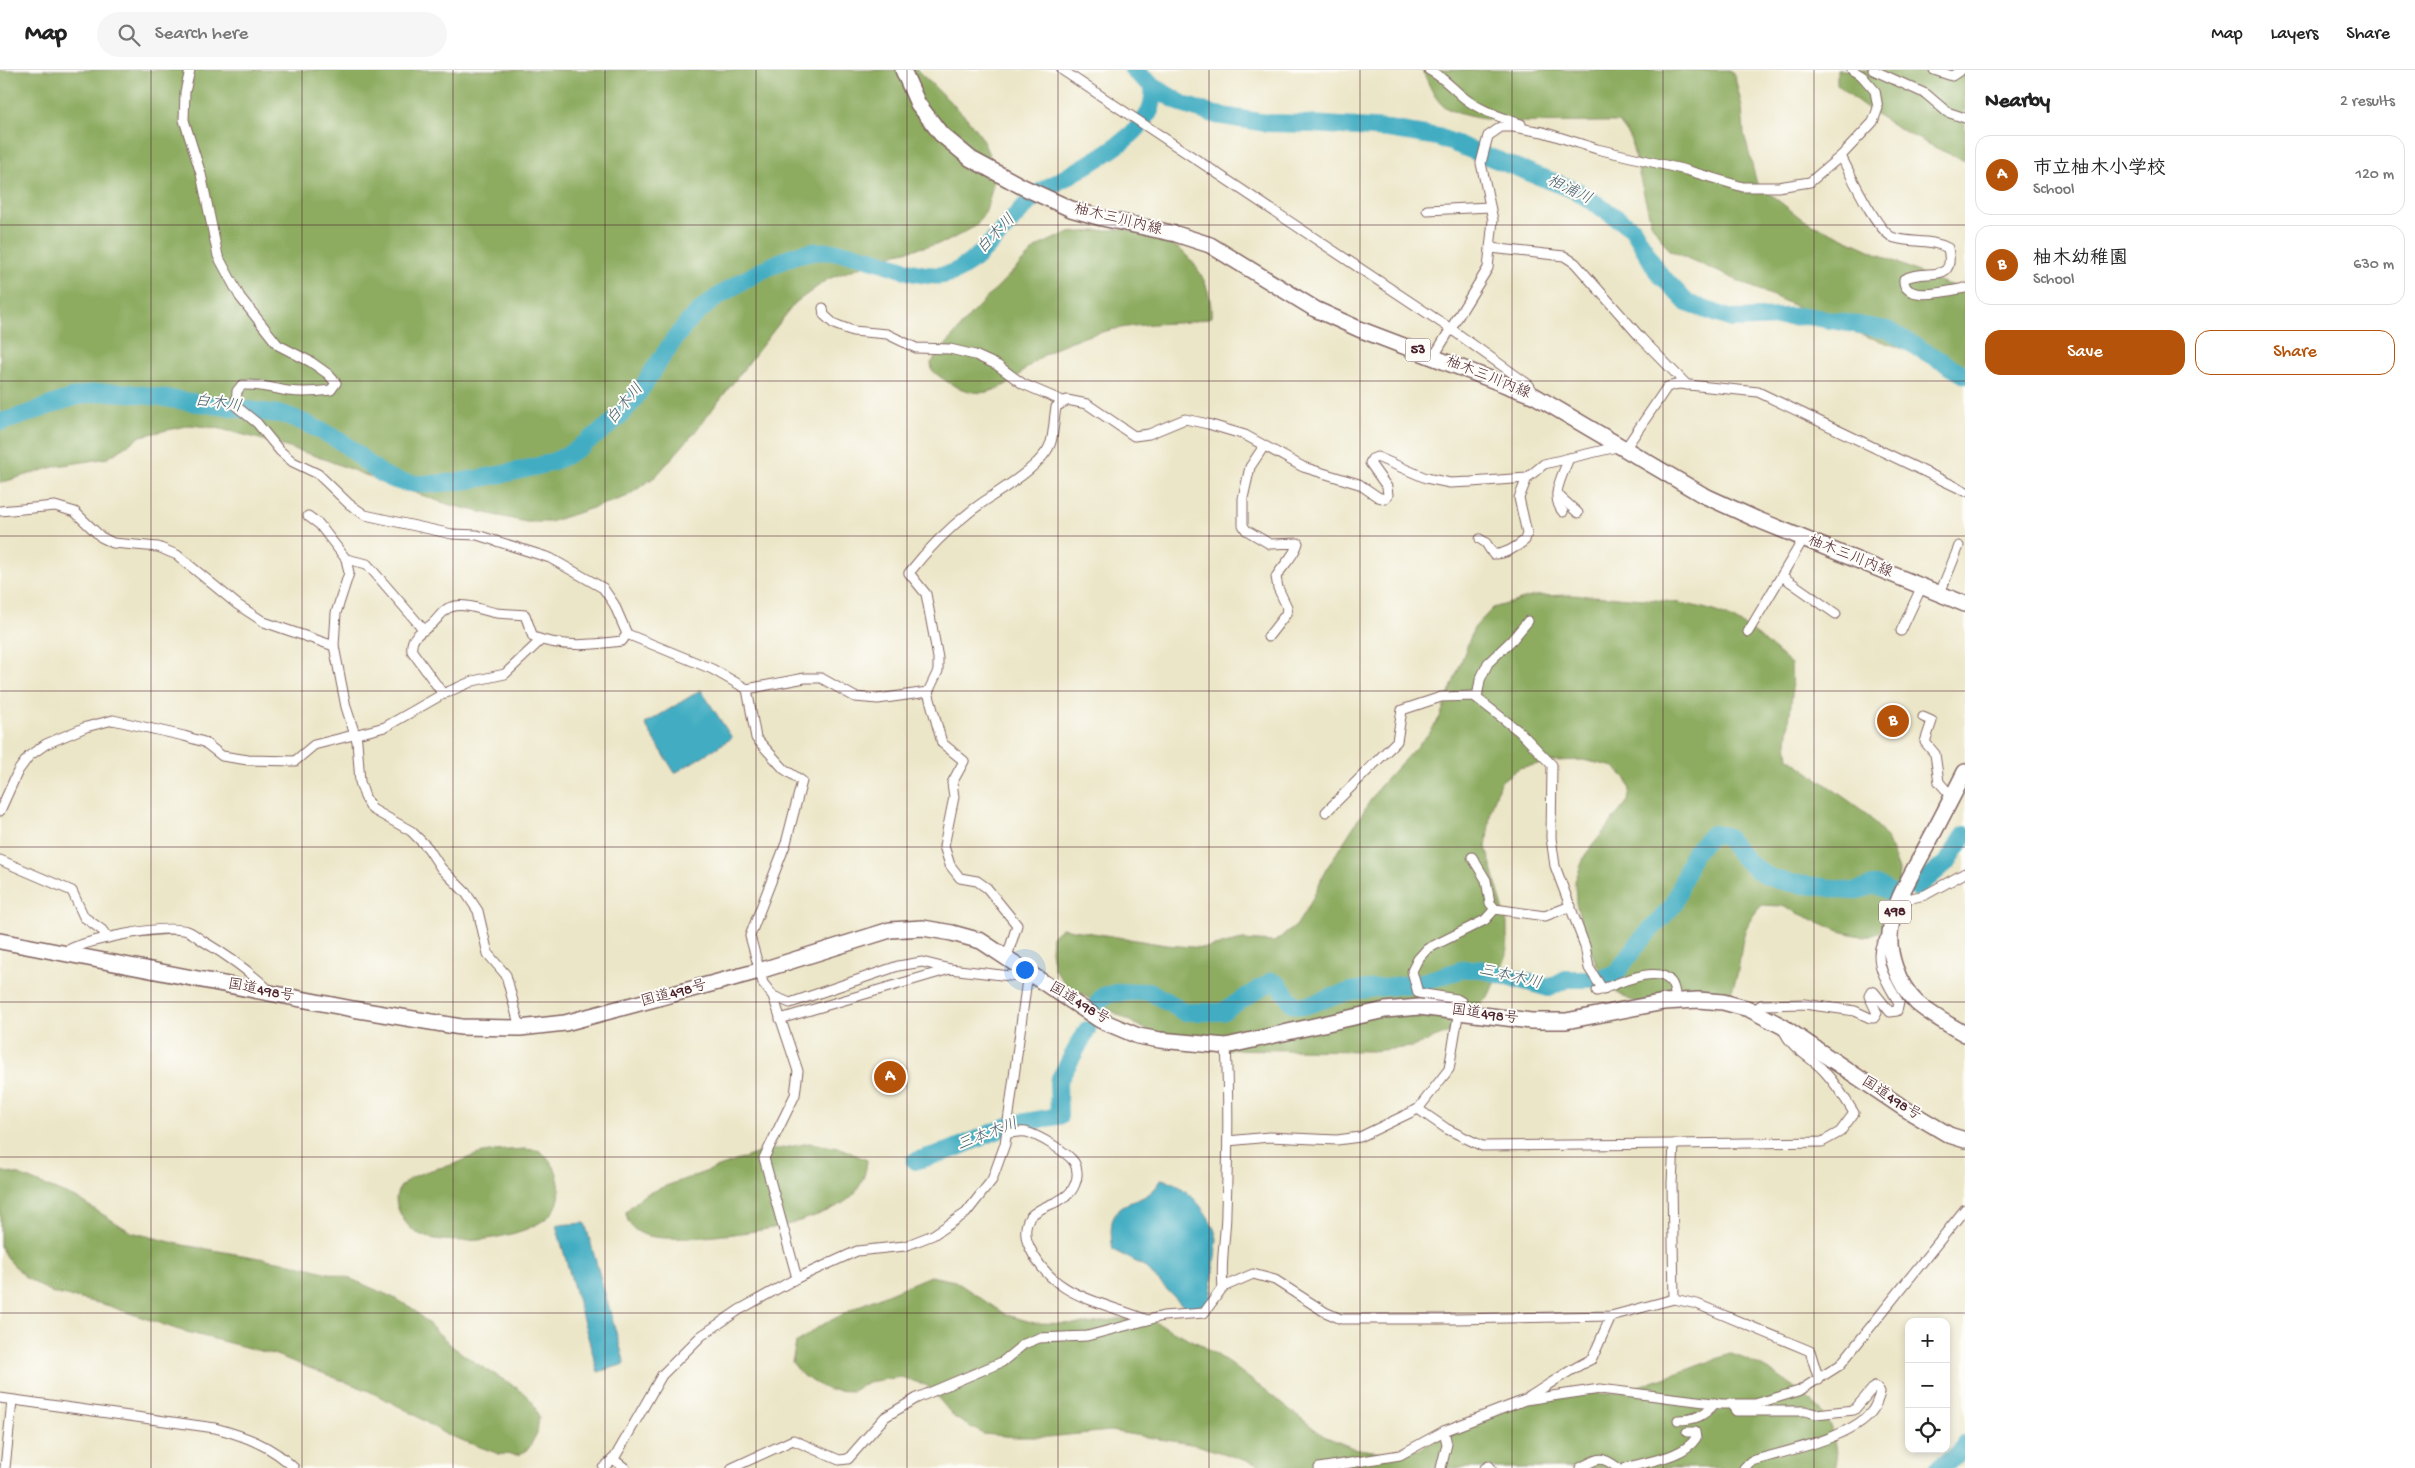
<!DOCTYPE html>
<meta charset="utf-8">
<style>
body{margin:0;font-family:"Gochi Hand","Klee One",sans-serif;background:#f6f6f6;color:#222}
.controls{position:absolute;right:15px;bottom:15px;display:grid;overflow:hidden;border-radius:10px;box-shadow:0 2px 8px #0003}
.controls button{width:45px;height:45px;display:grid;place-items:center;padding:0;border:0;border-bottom:1px solid #e0e0e0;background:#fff;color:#222;font:25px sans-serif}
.you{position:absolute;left:1024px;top:899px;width:18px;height:18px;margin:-12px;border:4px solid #fff;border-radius:50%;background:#1a73e8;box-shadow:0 0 0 8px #1a73e833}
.badge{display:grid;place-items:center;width:32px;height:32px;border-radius:50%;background:#b45309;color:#fff;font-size:16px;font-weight:700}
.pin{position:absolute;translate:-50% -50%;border:2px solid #fff;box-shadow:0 1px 5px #0006}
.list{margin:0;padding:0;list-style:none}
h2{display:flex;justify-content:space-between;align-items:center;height:65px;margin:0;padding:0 20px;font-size:21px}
h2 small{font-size:16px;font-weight:400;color:#767676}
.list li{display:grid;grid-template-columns:32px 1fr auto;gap:15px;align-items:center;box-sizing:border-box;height:80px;margin:0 10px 10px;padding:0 10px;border:1px solid #e0e0e0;border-radius:15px}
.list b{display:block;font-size:19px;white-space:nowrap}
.list p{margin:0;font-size:16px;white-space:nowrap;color:#767676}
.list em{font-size:16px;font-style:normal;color:#767676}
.actions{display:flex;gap:10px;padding:15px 20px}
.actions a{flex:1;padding:11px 0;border:1px solid #b45309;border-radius:15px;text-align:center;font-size:18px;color:#b45309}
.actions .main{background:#b45309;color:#fff}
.icon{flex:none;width:28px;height:28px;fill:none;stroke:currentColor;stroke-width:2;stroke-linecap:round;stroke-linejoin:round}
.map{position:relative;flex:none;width:1965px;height:1398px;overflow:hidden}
header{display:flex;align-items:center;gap:30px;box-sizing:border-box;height:70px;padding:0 25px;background:#fff;border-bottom:1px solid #e0e0e0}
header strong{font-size:24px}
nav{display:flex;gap:28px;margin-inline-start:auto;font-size:18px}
.search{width:350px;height:45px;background:#f6f6f6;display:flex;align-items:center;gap:12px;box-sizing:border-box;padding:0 18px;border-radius:28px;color:#767676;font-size:19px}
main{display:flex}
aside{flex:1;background:#fff}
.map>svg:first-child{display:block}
.forest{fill:#8dac60;stroke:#6c6646}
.water{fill:#43adc2;stroke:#466676}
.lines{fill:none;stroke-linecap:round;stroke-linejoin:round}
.river{stroke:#43adc2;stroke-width:18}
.minor-casing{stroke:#836562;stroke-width:11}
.primary-casing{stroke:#836562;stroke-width:18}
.trunk-casing{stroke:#836562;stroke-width:18}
.minor{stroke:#fff;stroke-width:9}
.primary{stroke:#fff;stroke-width:15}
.trunk{stroke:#fff;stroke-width:15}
.grid{fill:none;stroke:#4a1f2b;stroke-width:1;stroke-opacity:0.55}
.labels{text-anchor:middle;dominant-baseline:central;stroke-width:4;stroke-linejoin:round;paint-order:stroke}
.shield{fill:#fdfcf7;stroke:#806168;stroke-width:1}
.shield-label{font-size:14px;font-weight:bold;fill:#4a1f2b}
.street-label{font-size:15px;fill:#4a1f2b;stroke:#fdfcf7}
.water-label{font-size:16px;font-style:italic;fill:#475f6f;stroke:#fdfcf7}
</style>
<header>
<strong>Map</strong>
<div class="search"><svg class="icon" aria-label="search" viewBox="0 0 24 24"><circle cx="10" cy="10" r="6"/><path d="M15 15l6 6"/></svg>Search here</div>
<nav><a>Map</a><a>Layers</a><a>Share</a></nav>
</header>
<main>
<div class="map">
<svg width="1965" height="1398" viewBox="0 0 1965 1398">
<rect width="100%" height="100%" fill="#fdfcf7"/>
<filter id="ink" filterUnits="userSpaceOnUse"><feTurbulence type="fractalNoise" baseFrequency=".02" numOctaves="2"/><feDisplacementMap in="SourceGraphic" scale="10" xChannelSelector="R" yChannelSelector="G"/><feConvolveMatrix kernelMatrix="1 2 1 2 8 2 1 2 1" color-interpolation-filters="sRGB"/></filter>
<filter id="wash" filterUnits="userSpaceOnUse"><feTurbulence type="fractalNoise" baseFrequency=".0096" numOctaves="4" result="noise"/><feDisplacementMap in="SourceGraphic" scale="20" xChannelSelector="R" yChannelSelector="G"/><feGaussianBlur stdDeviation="1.12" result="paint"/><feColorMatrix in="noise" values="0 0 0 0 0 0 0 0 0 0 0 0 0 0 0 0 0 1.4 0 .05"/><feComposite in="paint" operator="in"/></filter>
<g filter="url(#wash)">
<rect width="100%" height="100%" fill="#ece6c8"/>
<!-- forest -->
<g class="forest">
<path d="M0,0H917L966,47L980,65L991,89L994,111L986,141L976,156L946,172L897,183L828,209L795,233L694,363L656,406L626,427L550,452H526L450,435L378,410L319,387L260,369L217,358L190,355L141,366L108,388L57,396L0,413Z"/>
<path d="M1422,0H1730L1735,7L1742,37L1744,64L1757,114L1802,149L1935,210L1965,220V300L1854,262L1669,180L1651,153L1630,67L1619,52C1574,51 1490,58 1450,40C1435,34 1429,13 1422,0Z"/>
<path d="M1837,0H1965V91C1919,71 1875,48 1837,14Z"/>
<path d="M1123,159C1134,162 1147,162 1157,166C1190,179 1213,212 1211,247C1190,255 1166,252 1143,255C1120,257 1094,263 1072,271C1060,275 1045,284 1035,291C1022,302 1008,317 991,321C970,327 947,314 932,300L931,293L972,243L1038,176L1067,163Z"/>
<path d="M1571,525C1618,528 1683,527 1727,546C1751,557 1771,577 1791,594L1792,625L1787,672L1789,688L1866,743L1887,768L1899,800L1896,844L1882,861L1864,867L1839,861L1782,836L1762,835C1738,861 1744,874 1737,905C1735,912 1732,920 1729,927L1653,936L1630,930L1610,919L1595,891L1583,860L1576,833L1575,811L1585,785L1628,731L1630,718L1626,709L1615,697L1583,690L1554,691L1519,698L1500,712L1491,740L1486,777L1507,853V885L1488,927L1452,961L1412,977L1371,981L1205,979L1146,960L1085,926L1064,912L1054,899L1051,881L1052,866L1062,858L1166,875L1205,878L1243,870L1274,872L1296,856L1311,832L1325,801L1379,717L1431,661L1440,647L1474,558L1493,538L1534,526Z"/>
<path d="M809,1073L840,1078L867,1090C866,1104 861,1118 850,1128C834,1141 806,1149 787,1155C759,1162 676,1173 649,1166C636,1163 626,1155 626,1141L644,1125L663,1117L758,1083Z"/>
<path d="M525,1079C529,1080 536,1079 540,1081C547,1086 556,1097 557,1105C560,1115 561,1126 557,1135C543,1169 446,1180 417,1163C410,1159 403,1150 400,1143C397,1137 394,1128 398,1121C407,1103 437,1099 455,1094C465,1090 472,1085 483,1083C497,1080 511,1080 525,1079Z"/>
<path d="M0,1101L19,1105L78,1129L131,1162L183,1175L289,1193L349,1208L392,1227L412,1238L453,1277L474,1292L519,1319L532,1331L539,1347L537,1363L529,1378L519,1385L499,1384L445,1364L408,1341L369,1321L276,1285L179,1260L103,1234L52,1223L25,1207L6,1187L0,1176Z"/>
<path d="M930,1206L955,1211L1006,1245L1035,1253L1087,1254L1118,1249L1146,1248L1200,1274L1228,1292L1324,1366L1353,1378L1386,1383L1418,1380L1510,1330L1580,1323L1609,1324L1631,1320L1730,1284C1757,1290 1811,1324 1826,1348C1835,1362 1836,1382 1837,1398H1269L1197,1375L1110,1361L1048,1367H1016L983,1364L955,1348L928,1316L901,1307L868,1312L852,1321L828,1320L803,1306L792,1292L796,1273L820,1256L861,1235Z"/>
</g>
<!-- water -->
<g class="water">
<path d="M701,620L732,668L675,703L645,654Z"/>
<path d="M1161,1109C1185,1112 1213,1146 1217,1169L1210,1231L1205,1238L1192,1241L1183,1236L1144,1196L1113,1180C1102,1116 1144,1145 1161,1109Z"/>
<path d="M585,1153L625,1294L598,1302L556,1155Z"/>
</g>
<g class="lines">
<!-- river -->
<g class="river">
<path d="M1133,0L1154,17L1184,35L1216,45L1266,53L1311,54L1388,59L1438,67L1577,121L1633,159L1657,201L1687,233L1732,249L1807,246L1888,260L1965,305"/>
<path d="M0,352C33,345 61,327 95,323C121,320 146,326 171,329C210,335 248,340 286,345C306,353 325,362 343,373C360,385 375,403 395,410C429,422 506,404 542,395C559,391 574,382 588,371C604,360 620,348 632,332C652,305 667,275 690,250C715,224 760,200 793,186C818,177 853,183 877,191C897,197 920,208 943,205C975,201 1010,149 1034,127C1042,120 1052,115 1061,110C1082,98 1110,83 1128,67C1136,61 1148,47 1151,38C1153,32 1153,23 1154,17"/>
<path d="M1917,818L1948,791L1965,765"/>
<path d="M1095,937L1103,926L1116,923L1149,921L1184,942H1222L1272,911L1279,915L1293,934L1304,936L1351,921L1419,913L1464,899H1480L1549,918L1566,909H1601L1617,902L1640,871L1673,836L1693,784L1712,764L1726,766C1756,809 1773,812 1823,817C1833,818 1845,822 1854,821C1872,818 1872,810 1890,822"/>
<path d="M915,1091L951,1080L1013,1054L1059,1046L1058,1012L1087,960"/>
<path d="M1937,1398L1961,1382L1965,1373"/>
</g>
</g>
</g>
<g filter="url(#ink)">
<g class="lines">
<!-- minor casing -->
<g class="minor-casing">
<g id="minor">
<path d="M190,0L185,22L184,50L201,104L218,186L240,227L278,275L311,292L328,304L336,313L331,320C317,322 302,323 288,321C271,318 259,314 242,315L237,321L236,336L257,353L280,381L293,392L318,404L349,434L365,445L452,464L477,465L550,488L603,518L614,534L627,564L712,599L747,619L805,608H821L855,627L878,629L928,622"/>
<path d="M1062,0L1451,259L1529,315L1535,325"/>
<path d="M1429,0C1443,7 1451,17 1463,27C1480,41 1501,47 1521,54"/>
<path d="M1873,0L1926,24L1947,42L1965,48"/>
<path d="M1934,0L1952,6L1961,0"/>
<path d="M1841,86C1850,103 1878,165 1895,168C1912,173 1931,169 1948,178C1956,216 1927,197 1904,209C1902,234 1952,220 1965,218"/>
<path d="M1427,140L1490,137"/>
<path d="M1490,178L1564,186L1575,193L1641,268L1687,315"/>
<path d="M823,238L824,245L834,254L853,261L887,264L916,278L950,279L975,285L997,295L1023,314L1065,332"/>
<path d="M1434,286L1488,198L1493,150L1481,93L1488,66L1501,57H1513L1543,62L1597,79L1686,100L1743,117H1778L1810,112L1841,86L1873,52L1878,38L1875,21L1862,6L1852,0"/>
<path d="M1264,376L1250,397L1243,428V455L1246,460L1270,474L1298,473C1294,487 1283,495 1276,507L1278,518L1287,537L1286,544L1268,567"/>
<path d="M1625,379L1667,317L1679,314L1758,322L1965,421"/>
<path d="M1557,424L1578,443"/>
<path d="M0,441L55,436L75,442L101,467L113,473L158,477L177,485L238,535L264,552L334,576"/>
<path d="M1563,442C1549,426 1563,405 1569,388"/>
<path d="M308,446L319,454L346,489L349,503L336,543L334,576L346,637L357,671L360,712L365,727L372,739L411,761L428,778L441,798L466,823L478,841L488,884L506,905L520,958"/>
<path d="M1480,469L1486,473L1493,484C1504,485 1517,477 1525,470L1527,463L1519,428L1527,408"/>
<path d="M346,489L367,494L424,560"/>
<path d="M1782,506L1836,544"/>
<path d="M1940,523L1959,476"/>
<path d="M1901,561L1922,516"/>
<path d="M1748,562L1804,468"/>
<path d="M747,619L756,668L784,699L802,711L786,773L750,866L763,913L773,926L798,1001L795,1025L764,1088L797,1208"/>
<path d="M443,624L412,581C410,568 419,563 428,557C437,552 442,539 451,537C466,532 483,541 497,543C506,544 516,544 525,545L533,567C563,578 591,575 622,571L627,564"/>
<path d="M1477,628L1480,610L1488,593L1512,570L1528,551"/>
<path d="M1923,647L1932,651L1925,672L1935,684L1939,712L1952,727"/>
<path d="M0,741L18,701L29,686L46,674L86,657L113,650L184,666L204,672L222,686L248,690L295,691L314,675L385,657L443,624L473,611L505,604L541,570"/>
<path d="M1326,742L1397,671L1402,640L1441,627L1474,626L1520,662L1552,695L1551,768L1555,796L1585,876L1589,898L1603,920"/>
<path d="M1472,787L1486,810L1490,833L1495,839L1545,846L1571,836"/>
<path d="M0,790L72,821L84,847L102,860L108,868"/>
<path d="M1898,831L1925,825L1965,803"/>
<path d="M63,883C82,870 164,854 187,861C192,862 198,868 203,871C228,886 250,901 271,922"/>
<path d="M1007,887L1017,855L987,818L977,811L960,808L950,795L944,776L954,727L952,713L964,691L942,673L928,622L938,601V588L926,524L909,503C927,480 948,459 971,441C992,424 1043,398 1051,372C1054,361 1054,348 1056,337L1067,330L1087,334L1134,366L1149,364L1185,349L1208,354L1245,365L1303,397L1359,414L1378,427L1385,429L1388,425L1387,417L1370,393L1372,389L1377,387L1426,408L1450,413L1471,412L1527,408L1544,394L1621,376"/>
<path d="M1597,921C1615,915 1658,893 1671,912C1675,917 1675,925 1676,931"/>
<path d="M773,926L790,933L898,896L922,892L950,899"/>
<path d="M1465,941L1462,932L1457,929L1418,923L1412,901L1418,889L1427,879L1485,850L1495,839"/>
<path d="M1753,941L1761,935L1804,934L1855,941L1870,948H1874L1877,943L1869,926L1871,921L1874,922L1890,942L1897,941L1899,933C1887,913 1866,882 1890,864"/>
<path d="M1418,1039L1447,1059L1482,1076L1674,1074"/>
<path d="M1007,1063C1012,1063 1020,1061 1026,1062C1038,1065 1067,1082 1074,1092C1078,1099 1078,1108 1075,1114C1068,1134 1042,1133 1030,1147C1024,1155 1025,1168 1029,1176C1052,1228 1101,1231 1147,1250"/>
<path d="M1228,1071L1269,1067L1337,1070L1360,1067L1418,1039L1449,999L1459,940"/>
<path d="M1223,1217C1220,1191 1226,1167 1226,1141C1228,1086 1229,1031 1226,976"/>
<path d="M1674,1229L1672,1113L1674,1074L1822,1072L1840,1062L1854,1043C1845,1028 1836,1014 1824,1001C1809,985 1792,980 1783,959"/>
<path d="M1529,1327C1550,1314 1570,1299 1592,1289L1611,1246"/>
<path d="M0,1328L215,1358C245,1366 272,1376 294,1398"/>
<path d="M1731,1334L1736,1341H1805L1816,1344L1854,1340L1874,1317L1878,1319L1880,1323C1878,1329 1876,1336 1872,1341C1852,1368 1783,1382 1751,1391L1744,1398"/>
<path d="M1678,1350C1695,1350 1704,1346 1715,1333"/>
<path d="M613,1389L625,1398"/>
<path d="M5,1398L12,1331"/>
<path d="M603,1398L615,1387L662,1305L701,1266L739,1240L797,1208L857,1181L905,1176L933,1165L966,1143L992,1110L1005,1074L1028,902L1010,906L950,899L780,949"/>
<path d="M732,1398L793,1370L839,1390L848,1389L885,1347L917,1328L1002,1292L1024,1274L1039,1268L1087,1266L1163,1246L1204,1243L1223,1217L1253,1204L1275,1210L1325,1242L1341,1249H1455L1611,1246L1674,1229L1697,1234L1810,1281L1819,1310"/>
<path d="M1319,1398L1400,1385L1444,1361L1525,1330L1600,1319L1721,1334H1755L1799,1321L1840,1295L1965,1139"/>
<path d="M1441,1398L1447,1374L1444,1361"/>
<path d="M1485,1398L1489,1396L1491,1398"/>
<path d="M1580,1398C1599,1388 1600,1385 1618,1398"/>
<path d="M1626,1398C1647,1391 1683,1388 1696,1368L1695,1362H1687"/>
</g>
</g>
<!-- primary casing -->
<g class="primary-casing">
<path id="primary" d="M903,0L918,34L941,64L971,89L1023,117L1071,139L1102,148L1176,164L1210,175L1315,239L1359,259L1535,326L1703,425L1756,449L1965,534"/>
</g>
<!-- trunk casing -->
<g class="trunk-casing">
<g id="trunk">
<path d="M1965,702C1950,731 1935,761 1919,790C1908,811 1895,832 1891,856C1886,882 1898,915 1917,933C1931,945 1949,955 1965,964"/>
<path d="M0,871L353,939L461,957L520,958L565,953L759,901L890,860L923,858L952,863L981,871L1100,950L1138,966L1160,970L1226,976L1385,940L1419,937L1531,951H1566L1664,932L1698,930L1723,932L1749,939L1782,956L1902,1037L1949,1065L1965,1070"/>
</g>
</g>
<!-- minor -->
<use href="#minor" class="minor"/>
<!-- primary -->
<use href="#primary" class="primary"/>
<!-- trunk -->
<use href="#trunk" class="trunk"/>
</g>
</g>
<!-- grid -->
<path class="grid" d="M151,0V1398M302,0V1398M453,0V1398M605,0V1398M756,0V1398M907,0V1398M1058,0V1398M1209,0V1398M1360,0V1398M1512,0V1398M1663,0V1398M1814,0V1398M0,155H1965M0,311H1965M0,466H1965M0,621H1965M0,777H1965M0,932H1965M0,1087H1965M0,1243H1965"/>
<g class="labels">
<!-- shield labels -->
<g class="shield">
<rect x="1405.5" y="268.5" width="25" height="23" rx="4"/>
<rect x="1879" y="830.5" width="32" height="23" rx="4"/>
</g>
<g class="shield-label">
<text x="1418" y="280">53</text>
<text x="1895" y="842">498</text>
</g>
<!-- street labels -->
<g class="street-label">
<text transform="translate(1118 150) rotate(14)">柚木三川内線</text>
<text transform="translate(1488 308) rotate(22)">柚木三川内線</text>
<text transform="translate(1850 487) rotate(22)">柚木三川内線</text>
<text transform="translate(261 921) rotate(11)">国道498号</text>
<text transform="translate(674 924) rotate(-15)">国道498号</text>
<text transform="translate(1079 934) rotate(31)">国道498号</text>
<text transform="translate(1485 945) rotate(8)">国道498号</text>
<text transform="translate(1891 1029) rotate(33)">国道498号</text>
</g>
<!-- water labels -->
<g class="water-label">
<text transform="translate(1569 121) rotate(26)">相浦川</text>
<text transform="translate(997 165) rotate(-46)">白木川</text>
<text transform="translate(218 335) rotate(8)">白木川</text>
<text transform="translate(626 335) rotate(-50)">白木川</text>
<text transform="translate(1510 908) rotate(13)">三本木川</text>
<text transform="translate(988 1066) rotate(-21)">三本木川</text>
</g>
</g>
</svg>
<div class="controls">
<button>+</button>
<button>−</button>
<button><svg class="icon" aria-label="locate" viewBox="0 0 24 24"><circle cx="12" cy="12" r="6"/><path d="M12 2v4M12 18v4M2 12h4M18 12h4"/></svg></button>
</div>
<div class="you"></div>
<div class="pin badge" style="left:890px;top:1007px">A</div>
<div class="pin badge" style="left:1893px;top:651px">B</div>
</div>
<aside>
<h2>Nearby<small>2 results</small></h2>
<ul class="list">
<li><span class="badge">A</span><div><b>市立柚木小学校</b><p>School</p></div><em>120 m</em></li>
<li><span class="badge">B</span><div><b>柚木幼稚園</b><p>School</p></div><em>630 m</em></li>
</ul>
<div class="actions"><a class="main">Save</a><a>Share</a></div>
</aside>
</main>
